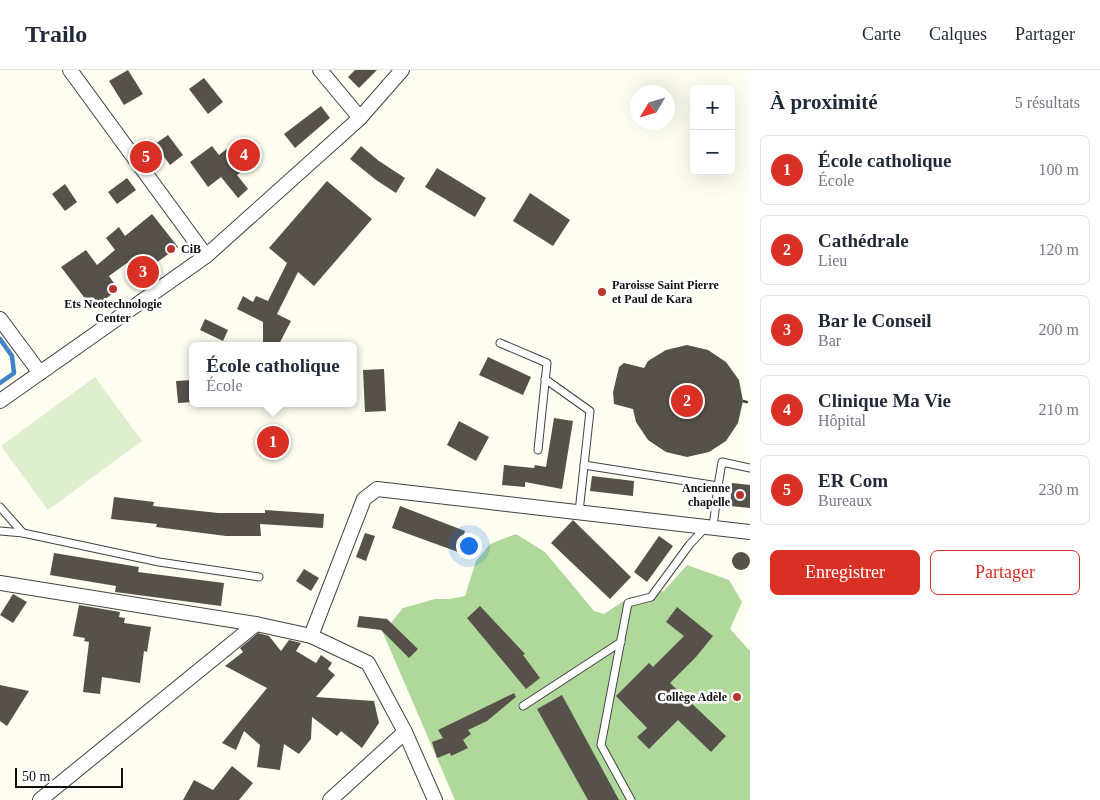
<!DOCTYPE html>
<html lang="fr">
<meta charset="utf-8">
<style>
body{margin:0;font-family:"Times New Roman",serif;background:#f6f6f7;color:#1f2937}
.controls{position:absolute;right:15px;top:15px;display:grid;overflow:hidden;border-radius:8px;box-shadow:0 5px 20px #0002}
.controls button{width:45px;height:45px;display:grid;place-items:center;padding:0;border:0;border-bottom:1px solid #e0e1e3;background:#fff;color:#1f2937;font:25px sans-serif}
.compass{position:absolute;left:630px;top:15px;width:45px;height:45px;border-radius:50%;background:#fff;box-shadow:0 5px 20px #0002;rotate:232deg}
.scale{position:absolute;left:15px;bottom:12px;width:108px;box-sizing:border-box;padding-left:5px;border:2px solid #0f0f0f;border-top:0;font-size:14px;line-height:18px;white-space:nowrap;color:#0f0f0f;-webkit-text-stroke:4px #fff;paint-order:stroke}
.you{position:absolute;left:468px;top:475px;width:18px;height:18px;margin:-12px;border:4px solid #fff;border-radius:50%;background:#1a73e8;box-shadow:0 0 0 8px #1a73e833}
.badge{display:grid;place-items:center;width:32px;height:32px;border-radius:50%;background:#d93025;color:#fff;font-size:16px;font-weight:700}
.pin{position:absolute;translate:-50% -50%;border:2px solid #fff;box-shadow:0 1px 5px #0006}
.popup{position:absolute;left:189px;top:272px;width:168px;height:65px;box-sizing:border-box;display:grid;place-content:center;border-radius:8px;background:#fff;filter:drop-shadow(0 1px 4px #0005);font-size:16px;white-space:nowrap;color:#747a83}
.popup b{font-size:19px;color:#1f2937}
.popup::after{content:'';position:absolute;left:50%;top:100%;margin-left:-10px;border:10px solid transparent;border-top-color:#fff}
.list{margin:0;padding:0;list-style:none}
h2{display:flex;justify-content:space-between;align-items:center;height:65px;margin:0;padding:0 20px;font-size:21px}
h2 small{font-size:16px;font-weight:400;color:#747a83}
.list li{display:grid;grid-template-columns:32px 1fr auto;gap:15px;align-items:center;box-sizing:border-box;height:70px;margin:0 10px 10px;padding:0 10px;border:1px solid #e0e1e3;border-radius:8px}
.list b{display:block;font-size:19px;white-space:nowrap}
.list p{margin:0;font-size:16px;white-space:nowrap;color:#747a83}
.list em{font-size:16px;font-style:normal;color:#747a83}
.actions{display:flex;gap:10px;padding:15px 20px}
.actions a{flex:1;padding:11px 0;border:1px solid #d93025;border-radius:8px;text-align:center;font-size:18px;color:#d93025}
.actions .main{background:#d93025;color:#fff}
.map{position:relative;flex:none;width:750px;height:730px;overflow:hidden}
header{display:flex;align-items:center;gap:30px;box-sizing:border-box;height:70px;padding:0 25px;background:#fff;border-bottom:1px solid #e0e1e3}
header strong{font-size:24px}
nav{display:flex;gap:28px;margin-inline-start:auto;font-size:18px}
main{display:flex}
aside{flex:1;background:#fff}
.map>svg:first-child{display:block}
.forest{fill:#b0d89b}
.pitch{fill:#dfefcd}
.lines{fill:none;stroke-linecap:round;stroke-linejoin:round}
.stream{stroke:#4283c8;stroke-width:4.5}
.building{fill:#57514b}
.service-casing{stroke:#424242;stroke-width:9}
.minor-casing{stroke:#424242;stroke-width:16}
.path{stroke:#313131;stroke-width:2.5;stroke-dasharray:5 2.5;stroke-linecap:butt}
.service{stroke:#fff;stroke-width:7}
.minor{stroke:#fff;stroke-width:14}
.poi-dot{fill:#b9362c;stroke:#fff;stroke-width:2}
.labels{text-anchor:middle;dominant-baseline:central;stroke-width:5;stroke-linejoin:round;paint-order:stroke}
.poi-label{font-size:12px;font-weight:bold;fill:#0f0f0f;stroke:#fff;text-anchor:start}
</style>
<header>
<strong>Trailo</strong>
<nav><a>Carte</a><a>Calques</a><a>Partager</a></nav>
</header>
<main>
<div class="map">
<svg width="750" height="730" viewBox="0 0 750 730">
<rect width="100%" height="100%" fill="#fefdf1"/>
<!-- forest -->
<path class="forest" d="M516,464L545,482L594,541L604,544L630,527L664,521L687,495L729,510L742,532L730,559L750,581V730H455L383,563L403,538L435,529H450L465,526L476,491L490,474Z"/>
<!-- pitch -->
<path class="pitch" d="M95,307L142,371L48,440L1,376Z"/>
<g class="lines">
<!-- stream -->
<path class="stream" d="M0,269L12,286L14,303L0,313"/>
</g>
<!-- building -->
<g class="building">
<path d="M128,0L143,24L124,35L109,11Z"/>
<path d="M355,0H377L359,18L348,7Z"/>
<path d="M204,8L223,32L208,44L189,19Z"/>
<path d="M321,36L330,48L295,78L284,64Z"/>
<path d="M168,65L183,85L170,95L155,74Z"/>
<path d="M242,67L259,89L237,105L248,119L238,128L221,107L208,117L190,92L212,76L219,85Z"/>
<path d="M361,76L379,91L405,108L396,123L376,110L350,89Z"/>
<path d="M437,98L486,128L475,147L425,117Z"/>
<path d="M127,108L136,120L117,134L108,122Z"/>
<path d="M327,111L372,149L314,216L298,202L277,244L291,251L278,276H263V252L237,239L243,226L253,232L256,226L268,231L287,193L269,178Z"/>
<path d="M65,114L77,132L65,141L52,124Z"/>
<path d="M530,123L570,150L553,176L513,151Z"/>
<path d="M152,144L178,177L137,207L127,193L109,206L118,219L93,239L61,197L86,180L97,195L115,180L106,168L119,157L125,166Z"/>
<path d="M205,249L228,260L223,271L200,260Z"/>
<path d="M687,275L708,280L726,292L739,310L743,331L738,353L726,371L709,382L687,387L666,382L648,370L636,352L633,339L614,334L613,322L619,297L624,293L644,298L648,291L666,280Z"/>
<path d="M488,287L531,307L523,325L479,305Z"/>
<path d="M384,299L386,341L365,342L363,300Z"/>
<path d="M193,310V332L178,333L176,311Z"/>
<path d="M554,348L573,351L562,419L525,412V417L502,415L504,395L534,398L535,395L546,397Z"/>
<path d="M459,351L489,367L476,391L447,375Z"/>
<path d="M592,406L634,411L633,426L590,421Z"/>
<path d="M732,413L750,415V438L730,436Z"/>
<path d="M114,427L154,432L153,436L218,443H265V440L324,444L323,458L260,454L261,466H226L156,457L157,454L111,449Z"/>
<path d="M400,436L465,461L458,482L392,458Z"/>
<path d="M573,450L631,507L610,529L551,473Z"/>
<path d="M365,463L375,466L366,491L356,487Z"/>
<path d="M659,466L673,476L647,512L634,502Z"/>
<circle cx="741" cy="491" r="9"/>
<path d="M54,483L139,497L138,502L224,513L221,536L115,522L116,516L50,505Z"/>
<path d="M304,499L319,508L311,521L296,511Z"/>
<path d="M13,524L27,532L13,553L0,545Z"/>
<path d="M79,535L120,542L119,547L125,548L124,553L151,557L147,582L144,581L140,613L102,607L100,624L83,622L89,572L84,571L85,568L73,566Z"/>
<path d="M480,536L525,584L523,585L540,608L526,619L467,548Z"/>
<path d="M677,537L713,566L696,587L670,613L726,666L711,682L678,650L649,679L637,667L647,658L616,626L649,593L653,597L684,566L666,552Z"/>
<path d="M359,546L387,549L418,579L409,588L381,560L357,557Z"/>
<path d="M258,563L269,566L281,581L289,570L301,573L296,581L316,593L321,585L332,593L328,599L335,605L316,627L374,631L379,653L362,678L341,661L337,666L312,647L311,669L299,684L284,674L280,700L257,697L260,675L244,661L236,680L222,673L267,618L225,596L243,582L240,578Z"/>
<path d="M0,615L29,621L7,656L0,651Z"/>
<path d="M514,623L516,627L487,651L468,660L471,664L463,670L468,678L451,686L450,683L437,688L432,672L443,668L438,660Z"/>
<path d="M562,625L619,730H588L537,639Z"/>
<path d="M232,696L253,713L239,730H183L194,710L213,720Z"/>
</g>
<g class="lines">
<!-- service casing -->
<g class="service-casing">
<g id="service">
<path d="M500,273L547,293L538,380"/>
<path d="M545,309L590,341L579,442"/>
<path d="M584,395L718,416L713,457"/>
<path d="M718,416L722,392L750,398"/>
<path d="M0,437L23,463"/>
<path d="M0,461L23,463L159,492L259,507"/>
<path d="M523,636L621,572"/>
<path d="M631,730L601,675L628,533L651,527L690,474L706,457"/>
</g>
</g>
<!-- minor casing -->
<g class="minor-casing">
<g id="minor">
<path d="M70,0L206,186"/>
<path d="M320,0L360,48"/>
<path d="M0,249L40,303"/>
<path d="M0,331L206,186L360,48L402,0"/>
<path d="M0,513L256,554L311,566L368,593L405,662L435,730"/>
<path d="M311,566L364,429L377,419L750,462"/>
<path d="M40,730L256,554"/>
<path d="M330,730L405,662"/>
</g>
</g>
<!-- path -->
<path class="path" d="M743,331L750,333"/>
<!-- service -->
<use href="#service" class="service"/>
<!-- minor -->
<use href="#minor" class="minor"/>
</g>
<!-- markers -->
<g class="poi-dot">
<circle cx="171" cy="179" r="5"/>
<circle cx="113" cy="219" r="5"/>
<circle cx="602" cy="222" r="5"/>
<circle cx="740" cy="425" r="5"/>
<circle cx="737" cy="627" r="5"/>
</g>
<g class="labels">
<!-- poi labels -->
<g class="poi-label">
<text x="181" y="179">CiB</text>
<text x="612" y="215">Paroisse Saint Pierre<tspan x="612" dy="14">et Paul de Kara</tspan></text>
<text x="113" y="234" text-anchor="middle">Ets Neotechnologie<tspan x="113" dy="14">Center</tspan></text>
<text x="730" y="418" text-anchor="end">Ancienne<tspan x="730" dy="14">chapelle</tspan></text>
<text x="727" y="627" text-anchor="end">Collège Adèle</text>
</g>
</g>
</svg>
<div class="controls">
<button>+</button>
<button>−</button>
</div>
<svg class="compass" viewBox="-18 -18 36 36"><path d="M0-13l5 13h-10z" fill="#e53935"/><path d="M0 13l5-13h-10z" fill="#747a83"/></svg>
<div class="scale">50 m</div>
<div class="you"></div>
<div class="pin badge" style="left:273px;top:372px">1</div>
<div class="popup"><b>École catholique</b>École</div>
<div class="pin badge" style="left:687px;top:331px">2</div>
<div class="pin badge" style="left:143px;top:202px">3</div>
<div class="pin badge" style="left:244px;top:85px">4</div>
<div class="pin badge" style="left:146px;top:87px">5</div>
</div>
<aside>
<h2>À proximité<small>5 résultats</small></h2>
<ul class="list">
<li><span class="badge">1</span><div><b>École catholique</b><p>École</p></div><em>100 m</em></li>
<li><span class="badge">2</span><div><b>Cathédrale</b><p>Lieu</p></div><em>120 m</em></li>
<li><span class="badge">3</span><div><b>Bar le Conseil</b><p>Bar</p></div><em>200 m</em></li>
<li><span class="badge">4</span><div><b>Clinique Ma Vie</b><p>Hôpital</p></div><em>210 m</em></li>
<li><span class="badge">5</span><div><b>ER Com</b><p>Bureaux</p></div><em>230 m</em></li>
</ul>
<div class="actions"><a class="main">Enregistrer</a><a>Partager</a></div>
</aside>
</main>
